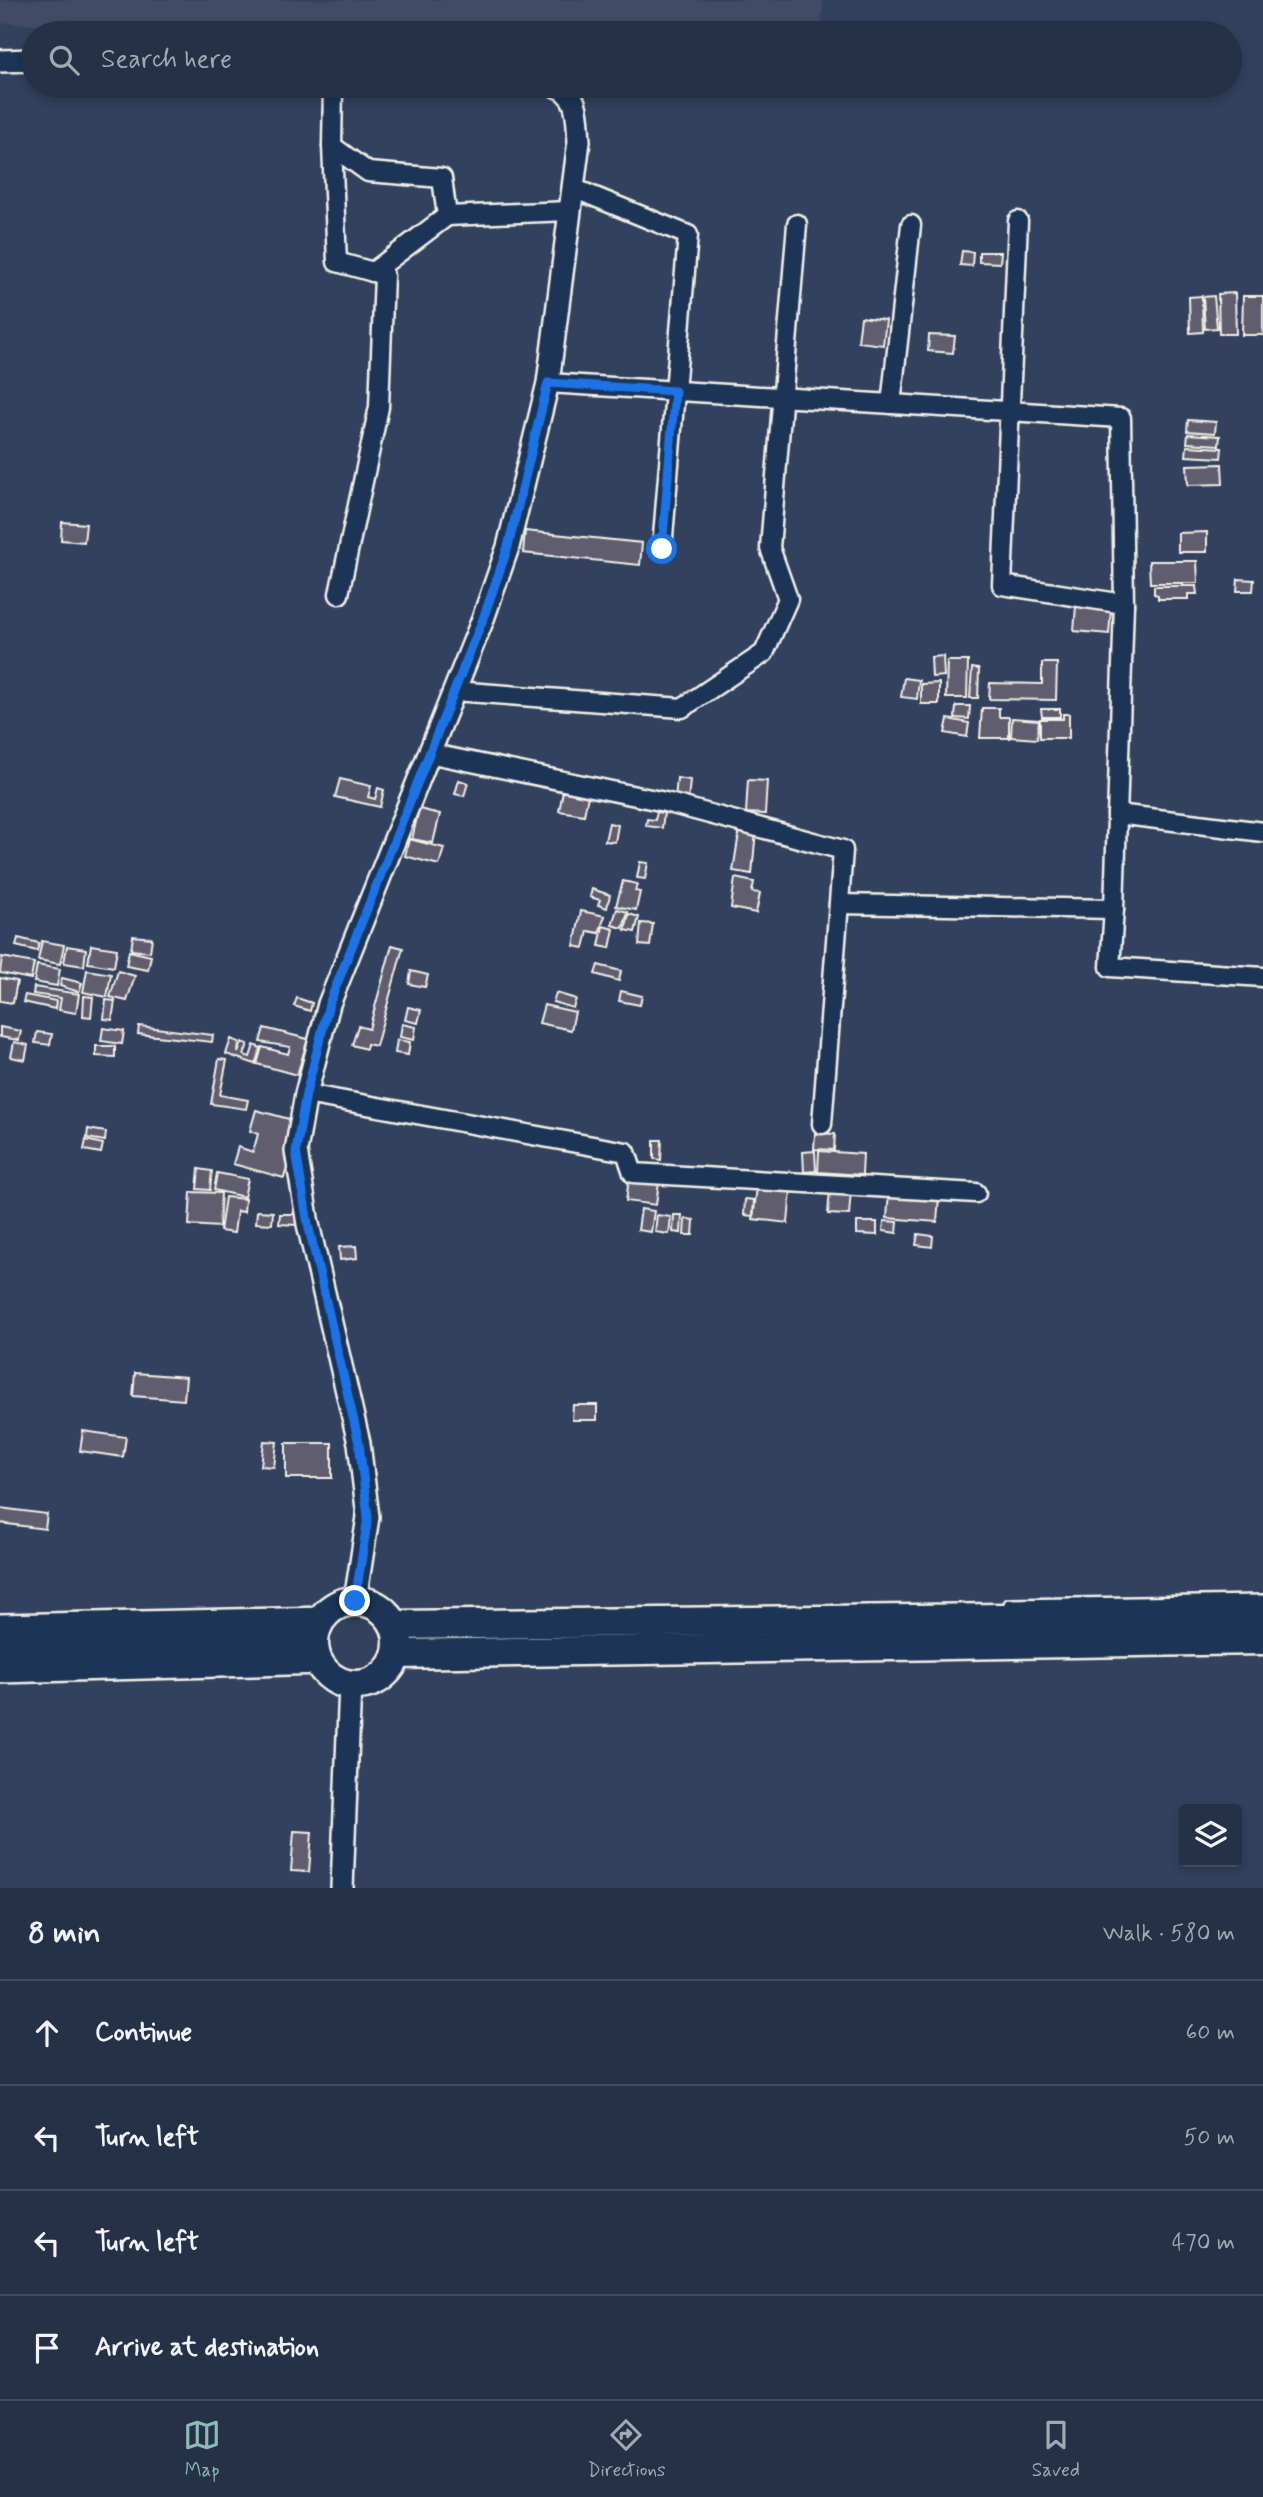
<!DOCTYPE html>
<meta charset="utf-8">
<style>
body{margin:0;font-family:Mynerve,sans-serif;background:#2d394d;color:#f1f3f6}
.controls{position:absolute;right:21px;bottom:21px;display:grid;overflow:hidden;border-radius:7px;box-shadow:0 4px 10px #0003}
.controls button{width:63px;height:63px;display:grid;place-items:center;padding:0;border:0;border-bottom:2px solid #424c5f;background:#253146;color:#f1f3f6;font:35px sans-serif}
.stop{position:absolute;width:21px;height:21px;margin:-16px;border:5px solid #1a73e8;border-radius:50%;background:#fff}
.stop.end{background:#1a73e8;border-color:#fff;box-shadow:0 2px 7px #0008}
.list{margin:0;padding:0;list-style:none}
h2{display:flex;justify-content:space-between;align-items:center;height:91px;margin:0;padding:0 28px;font-size:30px}
h2 small{font-size:23px;font-weight:400;color:#a3a9b3}
.list li{display:grid;grid-template-columns:46px 1fr auto;gap:21px;align-items:center;box-sizing:border-box;height:105px;padding:0 28px;border-top:2px solid #424c5f}
.list b{display:block;font-size:26px;white-space:nowrap}
.list em{font-size:23px;font-style:normal;color:#a3a9b3}
.icon{flex:none;width:38px;height:38px;fill:none;stroke:currentColor;stroke-width:2;stroke-linecap:round;stroke-linejoin:round}
.map{position:relative;flex:none;width:1263px;height:1888px;overflow:hidden}
.search{position:absolute;background:#253146;box-shadow:0 4px 10px #0003;left:21px;right:21px;top:21px;height:77px;display:flex;align-items:center;gap:18px;box-sizing:border-box;padding:0 24px;border-radius:38px;color:#a3a9b3;font-size:26px}
.sheet{height:511px;background:#253146}
nav{display:flex;justify-content:space-around;align-items:center;box-sizing:border-box;height:98px;border-top:2px solid #424c5f;background:#253146;font-size:19px;color:#a3a9b3}
nav a{display:grid;justify-items:center;gap:4px}
nav .on{color:#8bbbb9}
.map>svg:first-child{display:block}
.built{fill:#434c66}
.building{fill:#615d6e;stroke:#f4f1e8;stroke-width:2}
.lines{fill:none;stroke-linecap:round;stroke-linejoin:round}
.service-casing{stroke:#f4f1e8;stroke-width:14}
.minor-casing{stroke:#f4f1e8;stroke-width:23}
.tertiary-casing{stroke:#f4f1e8;stroke-width:26}
.primary-casing{stroke:#f4f1e8;stroke-width:33}
.service{stroke:#1d3557;stroke-width:9}
.minor{stroke:#1d3557;stroke-width:18}
.tertiary{stroke:#1d3557;stroke-width:21}
.primary{stroke:#1d3557;stroke-width:28}
.route{stroke:#1a73e8;stroke-width:9}
</style>
<div class="map">
<svg width="1263" height="1888" viewBox="0 0 1263 1888">
<rect width="100%" height="100%" fill="#31415e"/>
<filter id="ink" filterUnits="userSpaceOnUse"><feTurbulence type="fractalNoise" baseFrequency=".0143" numOctaves="2"/><feDisplacementMap in="SourceGraphic" scale="14" xChannelSelector="R" yChannelSelector="G"/><feConvolveMatrix kernelMatrix="1 2 1 2 8 2 1 2 1" color-interpolation-filters="sRGB"/></filter>
<g filter="url(#ink)">
<!-- built -->
<path class="built" d="M0,0H823L821,33H244L0,23Z"/>
<!-- building -->
<g class="building">
<path d="M962,251L973,252L972,266L960,265Z"/>
<path d="M979,252H1001L1000,263L979,262Z"/>
<path d="M1235,293L1236,334H1219L1218,294Z"/>
<path d="M1202,296L1203,332L1190,333L1189,297Z"/>
<path d="M1214,296L1217,328L1205,329L1203,297Z"/>
<path d="M1243,296H1263V335H1242Z"/>
<path d="M861,317L886,320L883,345L858,342Z"/>
<path d="M929,335L955,336L953,353L928,351Z"/>
<path d="M1188,420L1216,422L1215,433L1187,431Z"/>
<path d="M1188,434L1220,436L1219,445L1187,443Z"/>
<path d="M1187,446L1222,448L1221,458L1186,456Z"/>
<path d="M1222,464L1223,484L1188,485L1187,465Z"/>
<path d="M62,522L86,524L84,542L61,540Z"/>
<path d="M525,531L642,543L640,565L523,553Z"/>
<path d="M1207,532V552H1178V533Z"/>
<path d="M1149,561H1197L1198,583H1150Z"/>
<path d="M1238,579L1254,580L1253,591H1237Z"/>
<path d="M1154,586H1196L1197,594H1188V599H1158V595L1154,594Z"/>
<path d="M1076,606L1111,609L1109,634L1074,631Z"/>
<path d="M943,656L944,676L932,677L931,657Z"/>
<path d="M947,661H968L967,698H946Z"/>
<path d="M1042,663H1057L1056,700L989,699L990,683L1042,684Z"/>
<path d="M972,668L979,669L978,698H970Z"/>
<path d="M904,678L919,680L917,699L901,697Z"/>
<path d="M939,683V704H921V684Z"/>
<path d="M956,706H970L969,719L955,718Z"/>
<path d="M982,708H999V717H1009V738H980Z"/>
<path d="M1041,709H1060V717H1042Z"/>
<path d="M1063,714H1069V738H1040V719H1063Z"/>
<path d="M1012,718L1039,720L1037,739L1011,737Z"/>
<path d="M948,719L969,723L967,737L945,733Z"/>
<path d="M677,778L690,780L688,801L675,799Z"/>
<path d="M340,779L371,786L368,797L375,799L378,788L384,790L380,807L335,797Z"/>
<path d="M459,780L468,783L464,796L455,794Z"/>
<path d="M748,780L767,781L765,814L746,813Z"/>
<path d="M563,791L588,796L584,815L559,811Z"/>
<path d="M419,809L440,814L433,843L412,839Z"/>
<path d="M657,812L664,813L662,828L646,826L647,819L655,820Z"/>
<path d="M609,823L618,825L615,842L605,841Z"/>
<path d="M740,827L756,830L752,874L733,871Z"/>
<path d="M409,839L444,848L439,865L405,856Z"/>
<path d="M640,862L648,863L645,879L637,878Z"/>
<path d="M735,878L754,882L752,892L760,893L756,913L731,908Z"/>
<path d="M623,881L637,884L635,891L640,892L636,910L616,906Z"/>
<path d="M592,889L610,895L607,908L598,905L600,900L590,897Z"/>
<path d="M617,909L628,912L623,928L612,925Z"/>
<path d="M581,911L605,916L599,933L588,931L584,948L574,946Z"/>
<path d="M629,914L639,917L635,932L625,930Z"/>
<path d="M641,923L653,924L650,946L639,945Z"/>
<path d="M603,926L614,929L610,948L599,946Z"/>
<path d="M133,936L152,938L150,952L131,950Z"/>
<path d="M18,938L39,943L37,951L16,946Z"/>
<path d="M42,941L64,945L60,964L38,960Z"/>
<path d="M91,945L117,949L114,967L88,963Z"/>
<path d="M392,945L403,948L376,1046L367,1044L366,1049L352,1045L358,1026L369,1029Z"/>
<path d="M67,946L86,949L84,966L64,963Z"/>
<path d="M129,951L151,956L148,970L126,966Z"/>
<path d="M2,957L34,963L31,979L0,973Z"/>
<path d="M37,965L60,969L57,986L34,982Z"/>
<path d="M598,965L621,971L619,981L595,974Z"/>
<path d="M87,970L111,974L107,997L83,992Z"/>
<path d="M118,971L135,976L127,1001L110,997Z"/>
<path d="M411,971L428,975L425,987L409,984Z"/>
<path d="M0,978L17,981L13,1003L0,1001Z"/>
<path d="M62,978L82,983L79,992L60,986Z"/>
<path d="M34,987L79,994L76,1013L59,1010L61,998L33,994Z"/>
<path d="M621,991L642,996L640,1005L619,1001Z"/>
<path d="M556,993L576,999L573,1008L553,1002Z"/>
<path d="M25,995L56,1001L55,1009L23,1002Z"/>
<path d="M84,996L93,997L91,1017L83,1016Z"/>
<path d="M297,998L312,1003L310,1011L294,1006Z"/>
<path d="M106,1000L115,1001L112,1020L104,1019Z"/>
<path d="M544,1005L575,1012L571,1030L539,1023Z"/>
<path d="M408,1007L421,1010L418,1023L405,1020Z"/>
<path d="M402,1024L416,1027L414,1040L400,1037Z"/>
<path d="M139,1026L213,1035L212,1042L138,1034Z"/>
<path d="M0,1027L21,1031L19,1040L0,1037Z"/>
<path d="M103,1028L124,1031L122,1044L101,1041Z"/>
<path d="M264,1028L308,1039L297,1075L257,1064L262,1047L288,1054L290,1047L260,1042Z"/>
<path d="M37,1032L52,1034L50,1045L35,1043Z"/>
<path d="M231,1039L239,1042L238,1053L242,1042L248,1044L244,1055L250,1057L254,1045L261,1048L255,1064L226,1054Z"/>
<path d="M397,1040L410,1042L408,1055L395,1053Z"/>
<path d="M14,1042L28,1045L25,1060L11,1057Z"/>
<path d="M96,1046H115V1057L96,1056Z"/>
<path d="M219,1059L227,1060L220,1095L248,1100L246,1109L211,1104Z"/>
<path d="M256,1110L300,1122L284,1178L233,1164L238,1147L253,1152L258,1134L250,1131Z"/>
<path d="M88,1129L106,1132L105,1141L87,1138Z"/>
<path d="M815,1133L835,1134L834,1150L814,1149Z"/>
<path d="M86,1140L103,1144L101,1153L84,1150Z"/>
<path d="M654,1140H662L661,1160L654,1159Z"/>
<path d="M815,1151L816,1171L804,1172L803,1152Z"/>
<path d="M819,1151L863,1154L862,1175L818,1172Z"/>
<path d="M199,1169L212,1171L210,1190L197,1189Z"/>
<path d="M217,1173L248,1179L244,1197L214,1190Z"/>
<path d="M629,1179L659,1182L656,1205L626,1201Z"/>
<path d="M757,1187L791,1191L788,1223L753,1219Z"/>
<path d="M830,1189L851,1190L849,1215L828,1214Z"/>
<path d="M191,1192L221,1193L219,1227L189,1225Z"/>
<path d="M889,1192L939,1196L937,1222L887,1218Z"/>
<path d="M225,1197L245,1199L244,1212L237,1211L234,1233L220,1231Z"/>
<path d="M745,1199L754,1200L753,1216L744,1215Z"/>
<path d="M641,1209L654,1211L651,1232L638,1230Z"/>
<path d="M257,1211L273,1212L272,1224L256,1223Z"/>
<path d="M280,1214H297V1225L279,1224Z"/>
<path d="M657,1215L671,1217L669,1234L655,1232Z"/>
<path d="M674,1215H682L681,1233L673,1232Z"/>
<path d="M685,1219L694,1220L693,1235H684Z"/>
<path d="M884,1221L898,1222L897,1233L883,1231Z"/>
<path d="M857,1222H877V1235L857,1234Z"/>
<path d="M918,1234L933,1236L932,1247L916,1245Z"/>
<path d="M356,1246L357,1258L340,1260L339,1247Z"/>
<path d="M135,1373L186,1377L184,1400L133,1396Z"/>
<path d="M573,1405H597V1420H572Z"/>
<path d="M83,1431L126,1437L123,1457L80,1451Z"/>
<path d="M264,1441L277,1442L274,1467L261,1466Z"/>
<rect x="286" y="1443" width="46" height="35"/>
<path d="M0,1508L47,1514L45,1529L0,1523Z"/>
<path d="M294,1831L312,1832L309,1872L291,1871Z"/>
</g>
<g class="lines">
<!-- service casing -->
<g class="service-casing">
<g id="service">
<path d="M1009,1604L1263,1600"/>
<path d="M0,1619L328,1612"/>
<path d="M0,1678L324,1669"/>
</g>
</g>
<!-- minor casing -->
<g class="minor-casing">
<g id="minor">
<path d="M333,86L332,146L337,262L384,275L379,407L339,594"/>
<path d="M332,146L368,172L442,178L447,216L373,272"/>
<path d="M573,188L688,235L662,549"/>
<path d="M447,216L570,211"/>
<path d="M548,383L1121,418L1124,604L1002,585L1018,221"/>
<path d="M891,404L911,225"/>
<path d="M454,691L682,708L764,653L788,599L770,548L797,224"/>
<path d="M428,753L665,802L843,850L822,1124"/>
<path d="M1117,814L1263,832"/>
<path d="M839,904L1114,909L1124,604"/>
<path d="M1114,909L1110,967L1263,977"/>
<path d="M306,1094L626,1152L633,1173L976,1193"/>
</g>
</g>
<!-- tertiary casing -->
<g class="tertiary-casing">
<g id="tertiary">
<path d="M0,61L33,60"/>
<path d="M355,1601L368,1517L359,1443L308,1224L296,1151L306,1094L329,1004L483,619L508,547L548,383L579,141C577,118 580,95 556,86"/>
<path d="M342,1888L350,1684"/>
</g>
</g>
<!-- primary casing -->
<g class="primary-casing">
<g id="primary">
<circle cx="356" cy="1643" r="42"/>
<path d="M395,1625L1263,1615"/>
<path d="M0,1635L317,1627"/>
<path d="M397,1654L1263,1640"/>
<path d="M0,1661L315,1653"/>
</g>
</g>
<!-- service -->
<use href="#service" class="service"/>
<!-- minor -->
<use href="#minor" class="minor"/>
<!-- tertiary -->
<use href="#tertiary" class="tertiary"/>
<!-- primary -->
<use href="#primary" class="primary"/>
</g>
</g>
<g class="lines" filter="url(#ink)">
<!-- route -->
<path class="route" d="M355,1601L368,1517L359,1443L308,1224L296,1151L306,1094L329,1004L483,619L508,547L548,383L675,391L662,549"/>
</g>
</svg>
<div class="controls">
<button><svg class="icon" aria-label="layers" viewBox="0 0 24 24"><path d="M12 4l9 5-9 5-9-5zM3 14l9 5 9-5"/></svg></button>
</div>
<div class="stop" style="left:662px;top:549px"></div>
<div class="stop end" style="left:355px;top:1601px"></div>
<div class="search"><svg class="icon" aria-label="search" viewBox="0 0 24 24"><circle cx="10" cy="10" r="6"/><path d="M15 15l6 6"/></svg>Search here</div>
</div>
<section class="sheet">
<h2>8 min<small>Walk · 580 m</small></h2>
<ul class="list">
<li><svg class="icon" aria-label="ahead" viewBox="0 0 24 24"><path d="M12 20V5M6 11l6-6 6 6"/></svg><div><b>Continue</b></div><em>60 m</em></li>
<li><svg class="icon" aria-label="left" viewBox="0 0 24 24"><path d="M17 20v-9H6M10 6l-5 5 5 5"/></svg><div><b>Turn left</b></div><em>50 m</em></li>
<li><svg class="icon" aria-label="left" viewBox="0 0 24 24"><path d="M17 20v-9H6M10 6l-5 5 5 5"/></svg><div><b>Turn left</b></div><em>470 m</em></li>
<li><svg class="icon" aria-label="arrive" viewBox="0 0 24 24"><path d="M6 21V4h12l-3 4 3 4H6"/></svg><div><b>Arrive at destination</b></div></li>
</ul>
</section>
<nav>
<a class="on"><svg class="icon" aria-label="map" viewBox="0 0 24 24"><path d="M3 6l6-2 6 2 6-2v14l-6 2-6-2-6 2zM9 4v14M15 6v14"/></svg>Map</a>
<a><svg class="icon" aria-label="directions" viewBox="0 0 24 24"><path d="M12 3l9 9-9 9-9-9zM9 14v-3h6M13 9l2 2-2 2"/></svg>Directions</a>
<a><svg class="icon" aria-label="saved" viewBox="0 0 24 24"><path d="M7 4h10v16l-5-4-5 4z"/></svg>Saved</a>
</nav>
